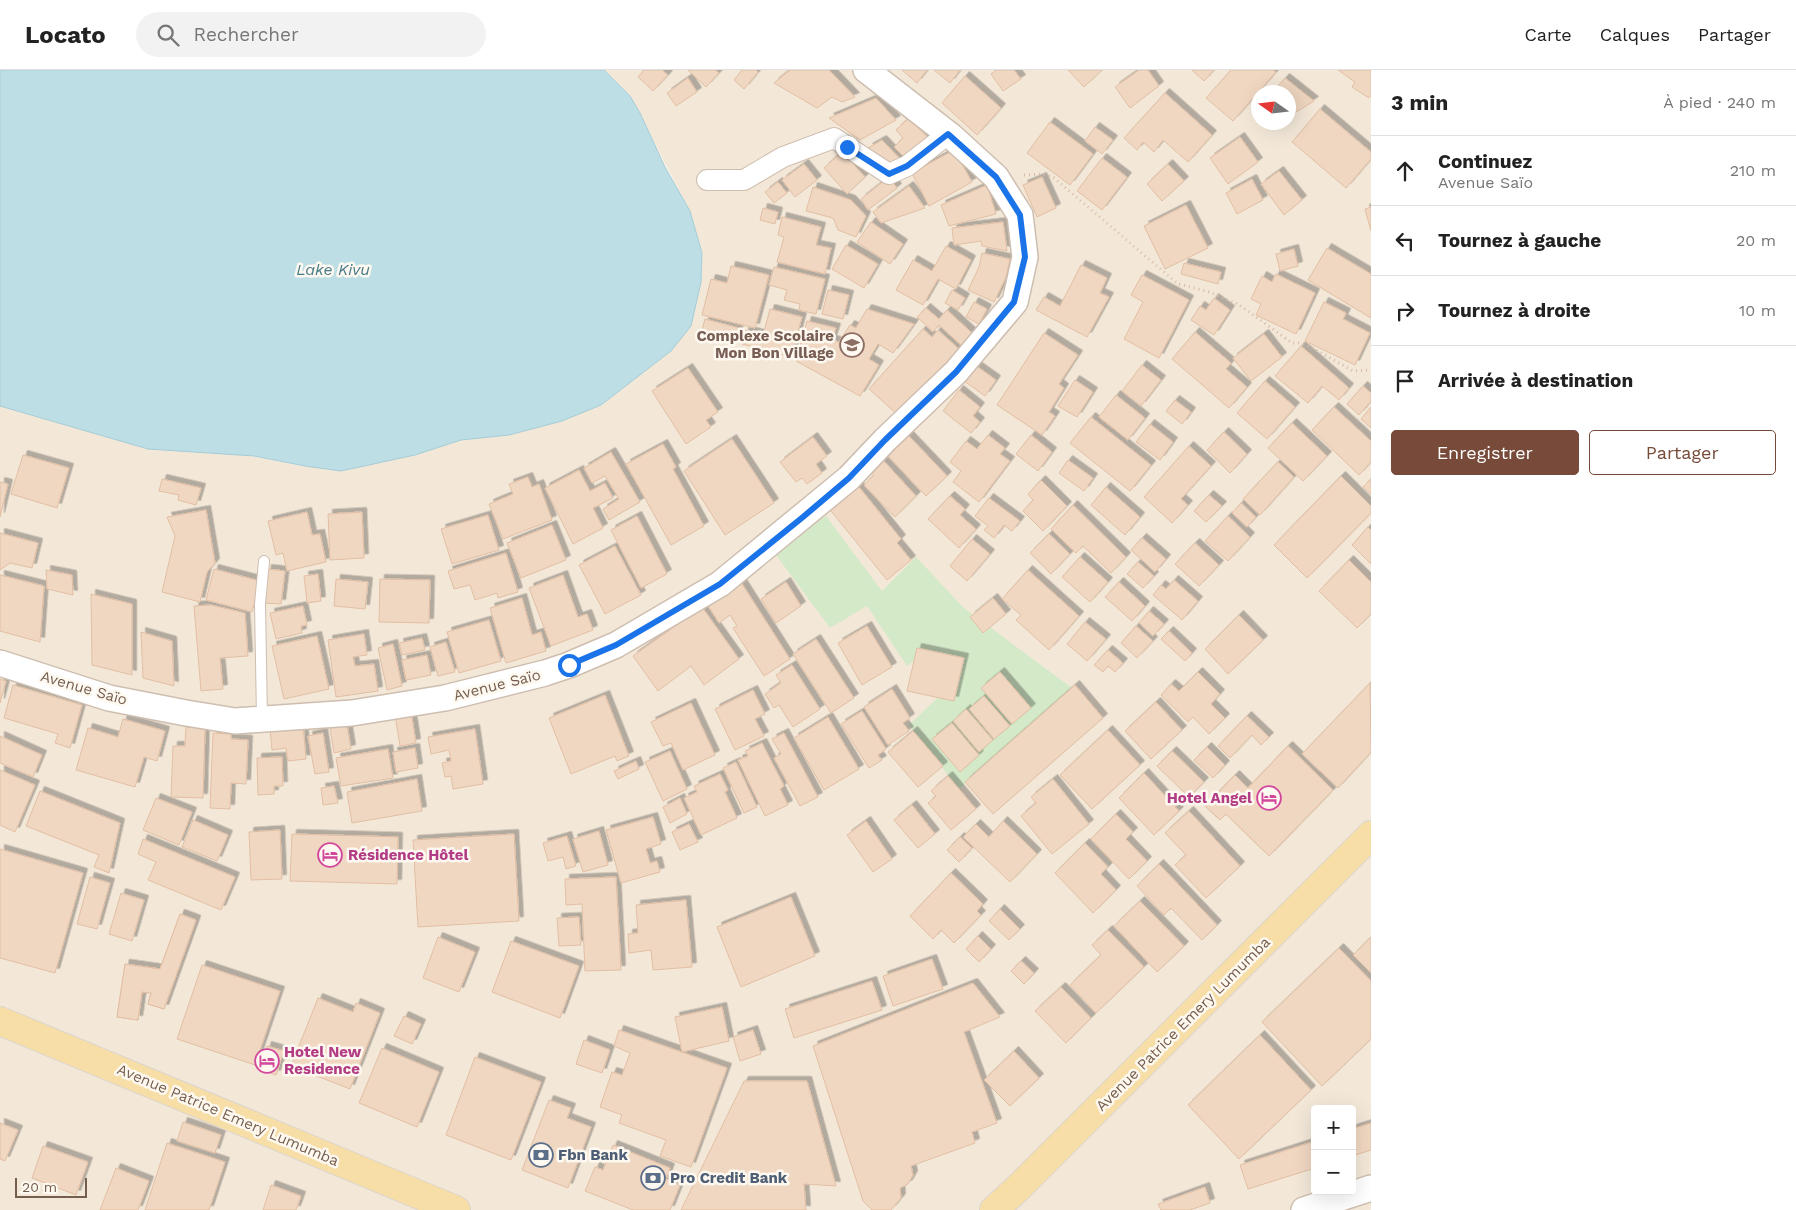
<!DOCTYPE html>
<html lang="fr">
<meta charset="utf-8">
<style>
body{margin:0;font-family:"Work Sans",sans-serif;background:#f2f2f2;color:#222}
.controls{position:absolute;right:15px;bottom:15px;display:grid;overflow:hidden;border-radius:5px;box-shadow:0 5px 20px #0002}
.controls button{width:45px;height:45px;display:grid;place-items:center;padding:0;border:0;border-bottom:1px solid #e0e0e0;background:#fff;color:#222;font:25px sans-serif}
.compass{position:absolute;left:1251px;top:15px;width:45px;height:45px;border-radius:50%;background:#fff;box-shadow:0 5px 20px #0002;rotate:284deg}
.scale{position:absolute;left:15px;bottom:12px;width:72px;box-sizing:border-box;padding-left:5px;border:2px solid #765e4e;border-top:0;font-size:14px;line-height:18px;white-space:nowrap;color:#765e4e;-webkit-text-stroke:4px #fef9f0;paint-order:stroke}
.stop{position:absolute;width:15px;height:15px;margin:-11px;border:4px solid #1a73e8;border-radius:50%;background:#fff}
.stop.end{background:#1a73e8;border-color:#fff;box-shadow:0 1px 5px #0008}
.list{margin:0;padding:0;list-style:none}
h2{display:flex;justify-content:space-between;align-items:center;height:65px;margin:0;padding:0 20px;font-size:21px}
h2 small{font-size:16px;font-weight:400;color:#767676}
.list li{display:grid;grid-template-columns:32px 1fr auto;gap:15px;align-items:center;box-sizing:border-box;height:70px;padding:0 20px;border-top:1px solid #e0e0e0}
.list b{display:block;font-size:19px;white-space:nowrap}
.list p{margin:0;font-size:16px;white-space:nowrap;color:#767676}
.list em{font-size:16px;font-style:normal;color:#767676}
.actions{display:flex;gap:10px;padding:15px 20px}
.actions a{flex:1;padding:11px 0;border:1px solid #774a39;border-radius:5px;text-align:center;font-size:18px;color:#774a39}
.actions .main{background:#774a39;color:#fff}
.icon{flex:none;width:28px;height:28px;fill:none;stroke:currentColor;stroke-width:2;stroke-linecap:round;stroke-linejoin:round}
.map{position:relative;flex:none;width:1371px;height:1140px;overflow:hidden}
header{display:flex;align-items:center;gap:30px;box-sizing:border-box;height:70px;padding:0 25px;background:#fff;border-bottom:1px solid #e0e0e0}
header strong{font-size:24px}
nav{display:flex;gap:28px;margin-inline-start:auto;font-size:18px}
.search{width:350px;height:45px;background:#f2f2f2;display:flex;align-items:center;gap:12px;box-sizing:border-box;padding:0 18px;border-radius:28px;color:#767676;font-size:19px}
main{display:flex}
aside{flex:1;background:#fff}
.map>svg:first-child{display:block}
.residential{fill:#f3e8d8;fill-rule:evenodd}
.green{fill:#d4e9c8}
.water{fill:#bedee5;stroke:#a5ccd7}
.building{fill:#f0d7c2;stroke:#e2bea3;filter:url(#shadow)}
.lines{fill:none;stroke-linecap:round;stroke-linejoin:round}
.service-casing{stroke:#cebeb0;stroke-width:12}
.minor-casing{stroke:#cebeb0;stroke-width:22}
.tertiary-casing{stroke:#cebeb0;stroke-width:28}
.primary-casing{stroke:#dbd5d1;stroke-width:30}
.path{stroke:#d6baa5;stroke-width:3;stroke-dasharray:1 4;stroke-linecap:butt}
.service{stroke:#fff;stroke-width:10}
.minor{stroke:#fff;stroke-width:20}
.tertiary{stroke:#fff;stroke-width:25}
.primary{stroke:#f7dda6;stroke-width:28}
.route{stroke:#1a73e8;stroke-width:6}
.labels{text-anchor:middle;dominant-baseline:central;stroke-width:5;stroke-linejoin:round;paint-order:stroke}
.education-label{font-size:15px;font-weight:bold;fill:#785e54;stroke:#fef9f0;text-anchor:end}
.street-label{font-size:15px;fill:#765e4e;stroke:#fef9f0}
.hotel-label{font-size:15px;font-weight:bold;fill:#b23c85;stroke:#fef9f0;text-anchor:start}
.service-label{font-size:15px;font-weight:bold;fill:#4e5e75;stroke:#fef9f0;text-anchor:start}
.water-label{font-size:16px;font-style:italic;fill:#487a88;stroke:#fef9f0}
</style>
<header>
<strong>Locato</strong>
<div class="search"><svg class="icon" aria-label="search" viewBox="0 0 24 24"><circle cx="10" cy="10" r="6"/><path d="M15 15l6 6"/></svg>Rechercher</div>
<nav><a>Carte</a><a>Calques</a><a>Partager</a></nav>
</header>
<main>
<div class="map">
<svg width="1371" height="1140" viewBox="0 0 1371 1140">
<defs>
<filter id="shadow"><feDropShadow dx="4.5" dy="-4.5" stdDeviation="0" flood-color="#0004"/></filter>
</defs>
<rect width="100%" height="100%" fill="#fcf6ea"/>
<!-- residential -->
<path class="residential" d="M604,0H1371V1140H0V336L45,349L305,396L415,385L461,370L509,365L562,351L601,335L671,281L701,212L702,183L690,141L630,26ZM1258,22H1288V52H1258ZM1315,1039H1352V1121H1315Z"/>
<!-- green -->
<path class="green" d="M826,446L882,521L916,487L964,538L1072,618L959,719L909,655L959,607L931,580L907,596L867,536L830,558L773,481Z"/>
<!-- water -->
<path class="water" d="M0,0H604L630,26L640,43L665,97L690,141L702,183L701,212L691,256L671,281L601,335L562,351L509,365L461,370L415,385L341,401L305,396L254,386L148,379L0,336Z"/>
<!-- building -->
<g class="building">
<path d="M644,0H662L668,5L653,21L638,7Z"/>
<path d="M688,0H715L719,3L706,17Z"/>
<path d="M742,0H756L758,2L744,19L734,10Z"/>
<path d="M790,0H829L855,27L842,32L832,27L817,38L774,13Z"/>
<path d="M902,0H927L917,13Z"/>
<path d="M934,0H960L950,13Z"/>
<path d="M996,0H1014L1021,9L1003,21L991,4Z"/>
<path d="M1068,0H1102L1084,17Z"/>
<path d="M1139,0H1148L1159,16L1130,38L1115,17Z"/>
<path d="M1192,0H1214L1204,11Z"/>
<path d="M1231,0H1273L1276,2L1233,51L1206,28Z"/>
<path d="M1338,0H1371V26L1369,28L1352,17L1355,12Z"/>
<path d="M965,6L1001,38L977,65L942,33Z"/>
<path d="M688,8L697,22L676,36L667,23Z"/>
<path d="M1285,8L1314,31L1288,47V22H1273Z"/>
<path d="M1165,23L1212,65L1188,92L1163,70L1154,82L1143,72L1137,80L1124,68Z"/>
<path d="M876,28L896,50L860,70L829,48Z"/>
<path d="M1320,39L1371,82V89L1346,118L1292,72Z"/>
<path d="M909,48L930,70L908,91L894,77L903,68L896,60Z"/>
<path d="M1050,52L1093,84L1070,115L1027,83Z"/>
<path d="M1095,57L1113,70L1102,84L1085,71Z"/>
<path d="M1240,67L1258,92L1228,114L1210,88Z"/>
<path d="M882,70L902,91L894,96L868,78Z"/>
<path d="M954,80L972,112L929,136L912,103Z"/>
<path d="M842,82L865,107L847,124L824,98Z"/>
<path d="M1102,88L1127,107L1102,140L1077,121Z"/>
<path d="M804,94L817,110L795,127L782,110Z"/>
<path d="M1168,94L1184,111L1162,131L1147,114Z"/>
<path d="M1279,101L1302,130L1284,145L1261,114Z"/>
<path d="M889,107L897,118L868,140L861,129Z"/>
<path d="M1042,107L1056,138L1037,147L1023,115Z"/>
<path d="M1252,109L1263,130L1237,144L1226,123Z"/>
<path d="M778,112L787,123L774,133L765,122Z"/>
<path d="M987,115L996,144L949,156L941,135Z"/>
<path d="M909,116L925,138L881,153L873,142Z"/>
<path d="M813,117L851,130L866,146L856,167L838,160L833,148L806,141Z"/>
<path d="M1186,135L1208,178L1165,199L1144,156Z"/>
<path d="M1371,137V161L1365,139Z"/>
<path d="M763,138L778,142L775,154L760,150Z"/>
<path d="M782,147L821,157L816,175L831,178L825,204L777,192L784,167L778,165Z"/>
<path d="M871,152L903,174L890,194L857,172Z"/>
<path d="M1003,152L1007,181L982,176L981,171L954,175L952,158Z"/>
<path d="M846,175L878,194L864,218L832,199Z"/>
<path d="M946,176L971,190L956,219L938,209L923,235L896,220L913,190L932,201Z"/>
<path d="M1327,178L1371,204V248L1308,210Z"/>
<path d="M1294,179L1298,196L1280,201L1276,184Z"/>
<path d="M982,183L1010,189L1006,207L994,232L968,220L979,197Z"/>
<path d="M1184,193L1221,202L1218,214L1181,204Z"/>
<path d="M1081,195L1107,208L1100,223L1109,227L1087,267L1036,240L1044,227L1060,236Z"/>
<path d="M731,196L769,205L755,258L702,245L711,209L727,213Z"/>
<path d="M774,197L825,209L816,244L799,240L800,234L784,230L787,220L769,215Z"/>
<path d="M1276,204L1315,223L1296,264L1256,245L1261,234L1251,229L1262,206L1272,212Z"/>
<path d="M1142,205L1189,230L1159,288L1124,269L1143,232L1131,225Z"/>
<path d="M828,220L849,225L843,249L822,244Z"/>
<path d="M952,220L965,228L958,240L945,233Z"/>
<path d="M1214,228L1230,240L1214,265L1191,250L1200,236L1206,240Z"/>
<path d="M974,232L987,239L979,254L966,247Z"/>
<path d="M1324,232L1346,243L1343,249L1370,263L1355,295L1305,271Z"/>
<path d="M926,238L939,249L947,240L972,263L961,275L939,255L933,262L917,247Z"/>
<path d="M770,239L802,247L791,287L742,274L745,260L763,265Z"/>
<path d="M867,239L914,254L893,283L878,274L869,289L879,295L860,326L796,291L807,251L836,258L832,270L839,272L850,255L856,258Z"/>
<path d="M705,249L739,258L735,273L701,264Z"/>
<path d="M923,259L932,267L938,260L959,279L899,346L869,319Z"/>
<path d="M1195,262L1231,293L1226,299L1247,317L1229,338L1172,289Z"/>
<path d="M1044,263L1078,285L1059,314L1064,318L1049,342L1055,346L1042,365L997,335Z"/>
<path d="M1264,264L1282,287L1251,311L1233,288Z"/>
<path d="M1301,276L1349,318L1339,330L1322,316L1308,333L1275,306Z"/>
<path d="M975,295L996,310L985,326L964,311Z"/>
<path d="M1142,295L1161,310L1141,336L1122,321Z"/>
<path d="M688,298L718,342L706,350L711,357L686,374L652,321Z"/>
<path d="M1075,310L1093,322L1077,347L1058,336Z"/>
<path d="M1265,311L1295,337L1267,369L1237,343Z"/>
<path d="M1363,316L1371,323V331L1359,345L1347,334Z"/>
<path d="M959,320L980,337L973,346L980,352L971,363L943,341Z"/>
<path d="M1116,325L1145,348L1128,370L1099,347Z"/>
<path d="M1175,330L1191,342L1182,354L1166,341Z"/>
<path d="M1334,337L1371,371V392L1359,405L1312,360Z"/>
<path d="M1371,337V358L1361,349Z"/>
<path d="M1091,347L1151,395L1130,421L1070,373Z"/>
<path d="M1292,353L1327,386L1303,411L1268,378Z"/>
<path d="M1150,354L1173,372L1160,390L1136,372Z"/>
<path d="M1224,362L1247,384L1230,403L1207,380Z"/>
<path d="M988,365L1005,378L1000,384L1010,391L979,432L953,412L961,401L950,392L966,371L977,379Z"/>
<path d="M1031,365L1052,382L1038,401L1016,384Z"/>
<path d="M909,366L947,406L926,426L888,386Z"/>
<path d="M813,367L827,386L816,394L822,403L807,414L802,408L796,412L780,392Z"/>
<path d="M732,369L774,433L725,465L684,401Z"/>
<path d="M663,374L676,397L673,399L704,456L671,475L626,394Z"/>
<path d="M1189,376L1211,396L1181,429L1188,435L1172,453L1144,427Z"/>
<path d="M611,382L640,432L609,450L603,439L619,429L605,406L592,413L584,398Z"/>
<path d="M23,385L69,398L57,438L11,424Z"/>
<path d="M881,388L916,426L895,447L864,415L874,405L869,400Z"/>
<path d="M1068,390L1093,408L1084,421L1059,403Z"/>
<path d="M1278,392L1294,407L1260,445L1243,429Z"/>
<path d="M579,400L590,421L605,413L613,428L593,438L603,458L573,474L545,418Z"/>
<path d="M1341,406L1371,436V443L1307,508L1274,475Z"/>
<path d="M528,407L532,417L539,414L552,450L503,469L489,434L513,424L509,414Z"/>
<path d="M162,409L201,418L196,435L178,430L179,425L159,421Z"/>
<path d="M1371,409V425L1363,417Z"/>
<path d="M1041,410L1067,436L1043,461L1023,441L1033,430L1028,424Z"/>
<path d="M0,412L8,414L0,447Z"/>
<path d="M855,412L901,469L897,473L911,490L887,510L827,436Z"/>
<path d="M1106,417L1140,447L1125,465L1091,435Z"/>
<path d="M1209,425L1222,436L1206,452L1194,441Z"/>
<path d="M950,426L965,439L960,445L976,459L959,478L928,449Z"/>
<path d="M989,428L1020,451L1012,461L1004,455L994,468L984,460L988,456L975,446Z"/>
<path d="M1241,433L1256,447L1247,457L1232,443Z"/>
<path d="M1073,435L1126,487L1111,503L1083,476L1076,483L1051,459Z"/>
<path d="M206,440L215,493L207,502L200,532L162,522L175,466L167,447Z"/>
<path d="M307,442L312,465L320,464L326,492L287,501L283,483L276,485L268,451Z"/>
<path d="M362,442L364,488L330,490L328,444Z"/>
<path d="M488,445L499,480L452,494L441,459Z"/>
<path d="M637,446L667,504L641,518L611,460Z"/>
<path d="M1228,446L1250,467L1228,491L1205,471Z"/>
<path d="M552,455L566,490L521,508L507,473Z"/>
<path d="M1368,457L1371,460V494L1352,475Z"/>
<path d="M0,463L38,473L32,498L10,493L0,500Z"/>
<path d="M1049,464L1070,484L1051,504L1030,483Z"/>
<path d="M1142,468L1166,489L1155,502L1131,480Z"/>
<path d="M972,469L990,484L967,511L950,496Z"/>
<path d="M1195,473L1219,495L1199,516L1175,494Z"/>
<path d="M615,476L641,525L605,544L579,495Z"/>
<path d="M506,483L518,522L498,528L497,523L475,530L470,515L454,519L448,501Z"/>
<path d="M1080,487L1108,512L1090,532L1062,507Z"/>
<path d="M1349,490L1371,512V544L1357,558L1319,521Z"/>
<path d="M1138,492L1154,506L1143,518L1127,504Z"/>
<path d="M214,499L260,511L252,542L206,530Z"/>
<path d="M267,499L285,501L281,534L264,533Z"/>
<path d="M46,500L72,505L73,525L47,519Z"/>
<path d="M1028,500L1079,546L1049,580L1016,550L1021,545L1002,529Z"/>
<path d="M318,504L321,531L307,533L304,506Z"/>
<path d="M0,505L44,516L40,572L0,561Z"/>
<path d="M563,505L578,547L587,544L593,560L551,576L529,518Z"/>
<path d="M336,509L368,512L365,539L334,536Z"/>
<path d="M380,509L430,510L429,553L379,552Z"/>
<path d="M739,509L790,589L764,606L733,558L737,556L730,545L719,553L705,531Z"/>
<path d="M1174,510L1198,531L1182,550L1153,525L1161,515L1166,519Z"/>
<path d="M786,512L801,536L776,553L761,529Z"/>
<path d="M1119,512L1145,536L1132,551L1105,527Z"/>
<path d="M91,524L132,534V605L92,595Z"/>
<path d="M522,528L532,565L541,562L546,581L506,593L490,538Z"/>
<path d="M993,528L1006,544L983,563L970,547Z"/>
<path d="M211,535L245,543L248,586L220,588L223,619L201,621L194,536Z"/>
<path d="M303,536L307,555L301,556L302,563L276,569L270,543Z"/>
<path d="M702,537L739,589L704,615L691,596L658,621L633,586Z"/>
<path d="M1149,541L1164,554L1153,566L1139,553Z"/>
<path d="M1239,545L1263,570L1228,604L1205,579Z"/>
<path d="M489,550L501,591L459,603L447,562Z"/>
<path d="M1085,552L1106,569L1087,591L1067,574Z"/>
<path d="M867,556L892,597L862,615L838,573Z"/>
<path d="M1136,556L1153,571L1137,588L1121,573Z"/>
<path d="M1169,561L1192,583L1185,591L1161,569Z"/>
<path d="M141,562L172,571L174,616L143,608Z"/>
<path d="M364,564L367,585L353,587L355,596L374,594L378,621L336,627L328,570Z"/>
<path d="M317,566L329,619L284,629L272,576Z"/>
<path d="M422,568L425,580L402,585L399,573Z"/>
<path d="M816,569L854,628L831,643L793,584Z"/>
<path d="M446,572L455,602L438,606L430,577Z"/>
<path d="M393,574L402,616L387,620L378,578Z"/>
<path d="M917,578L964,588L954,631L907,621Z"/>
<path d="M1108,580L1123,593L1115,602L1108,596L1103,602L1094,595Z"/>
<path d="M427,585L431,605L406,610L402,590Z"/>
<path d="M792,595L820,639L793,657L779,635L774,638L765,624L781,613L776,605Z"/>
<path d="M1000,602L1031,638L1012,654L981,618Z"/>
<path d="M1198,602L1220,624L1211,634L1225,648L1209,664L1193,647L1188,652L1161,625L1171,614L1179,621Z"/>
<path d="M0,609L6,611L0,633Z"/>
<path d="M1370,613L1371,682L1338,718L1302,684Z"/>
<path d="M13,615L82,635L70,678L55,673L58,664L4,648Z"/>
<path d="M1075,615L1103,648L993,744L965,712Z"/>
<path d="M892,619L910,648L903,653L909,661L888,675L864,637Z"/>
<path d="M753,620L765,644L755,649L764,666L735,680L715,639Z"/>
<path d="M605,625L629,686L617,691L615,686L571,704L549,648Z"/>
<path d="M984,626L1010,656L994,669L969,639Z"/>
<path d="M1156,632L1182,660L1151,689L1125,661Z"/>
<path d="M691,633L715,685L683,700L671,673L663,676L651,652Z"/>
<path d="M966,639L993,670L979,682L953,651Z"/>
<path d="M862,641L886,679L878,685L882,690L869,698L841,654Z"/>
<path d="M411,642L416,673L400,676L395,645Z"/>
<path d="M1247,646L1269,667L1261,675L1252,665L1230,688L1218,676Z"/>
<path d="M828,647L859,699L824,720L794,668Z"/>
<path d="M123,649L165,661L157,691L144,687L135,717L76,700L88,658L118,667Z"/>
<path d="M952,653L979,685L960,702L932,669Z"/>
<path d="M303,654L306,689L288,691L286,678L272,680L270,658Z"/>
<path d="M347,655L351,679L334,683L330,658Z"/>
<path d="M186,657L205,658L203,728L171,727L173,676H185Z"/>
<path d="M475,659L483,714L453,719L451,706L445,707L442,693L451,691L449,680L431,684L428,667Z"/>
<path d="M1108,660L1140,695L1092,739L1060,705Z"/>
<path d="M913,661L943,696L918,717L888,682Z"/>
<path d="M213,663L231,664V669L248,670L246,714L231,713L230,739L210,738Z"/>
<path d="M323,663L329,702L315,704L308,666Z"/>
<path d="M784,663L818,727L800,736L774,688L781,684L772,669Z"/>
<path d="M0,666L42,685L33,707L0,693Z"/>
<path d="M762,673L784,716L780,719L788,735L765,746L738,690L748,686L745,681Z"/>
<path d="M1288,676L1333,720L1269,786L1226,744L1220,750L1205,736L1235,705L1248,718Z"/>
<path d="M1288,676L1333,720L1269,786L1226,744L1220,750L1205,736L1235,705L1248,718Z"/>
<path d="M1207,677L1225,695L1213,708L1194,690Z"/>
<path d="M415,678L418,698L396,702L393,682Z"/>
<path d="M388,679L393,708L341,716L336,688Z"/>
<path d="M670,681L687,719L663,731L645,692Z"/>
<path d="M1172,681L1204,712L1189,727L1157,696Z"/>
<path d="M282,687L283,716H274V724L258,725L257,688Z"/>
<path d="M636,691L639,699L618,709L614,701Z"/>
<path d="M736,692L757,737L744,743L723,698Z"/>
<path d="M0,700L35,715L15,762L0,755Z"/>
<path d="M1144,703L1179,741L1154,765L1119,728Z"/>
<path d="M720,704L728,720L725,722L737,748L701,765L684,728L697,722L694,716Z"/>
<path d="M948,706L976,739L951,760L928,733L936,726L931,721Z"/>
<path d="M417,709L422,741L352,753L347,722Z"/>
<path d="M1053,709L1089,754L1052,784L1021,746L1036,733L1031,727Z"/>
<path d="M334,716L338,733L323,735L321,718Z"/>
<path d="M40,721L120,753L109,803L94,797L99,785L26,756Z"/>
<path d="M156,728L192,742L179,775L143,760Z"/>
<path d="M680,728L687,744L670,753L663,737Z"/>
<path d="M912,735L935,764L918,778L894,750Z"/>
<path d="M1189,741L1240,796L1206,828L1175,795L1186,785L1165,763Z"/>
<path d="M1116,744L1133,762L1126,769L1147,791L1129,809L1091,769Z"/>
<path d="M653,747L661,774L646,779L650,793L657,791L660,802L621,813L606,760Z"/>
<path d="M193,750L228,765L217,791L182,777Z"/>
<path d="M866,751L892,789L873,802L847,765Z"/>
<path d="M1003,751L1037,784L1010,812L963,767L976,754L989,767Z"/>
<path d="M689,754L698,772L680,780L672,762Z"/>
<path d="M280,760L282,809L251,810L249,762Z"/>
<path d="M599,761L608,795L583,802L573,769Z"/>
<path d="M292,764L398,767L397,814L290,811Z"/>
<path d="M514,764L519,851L418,857L413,770Z"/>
<path d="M567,766L576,796L566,799L563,787L548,791L543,773Z"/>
<path d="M960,767L972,778L959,792L947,780Z"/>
<path d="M143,769L235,807L221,840L148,810L156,792L138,784Z"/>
<path d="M1085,773L1108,797L1101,804L1116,820L1093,843L1055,803Z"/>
<path d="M0,779L83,803L55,903L0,888Z"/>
<path d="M1159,794L1217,855L1202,870L1171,838L1164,845L1137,816Z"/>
<path d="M951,803L983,834L977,841L981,845L954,873L941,860L933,869L910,846Z"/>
<path d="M90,807L110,813L97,859L77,854Z"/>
<path d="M616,807L621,900L585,901L582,834L566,835L565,809Z"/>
<path d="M121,823L144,830L132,871L109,864Z"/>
<path d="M791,827L815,886L741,917L717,857Z"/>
<path d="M686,830L692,897L653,900L651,880L629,883L628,864L638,863L636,835Z"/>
<path d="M1140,831L1184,876L1157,902L1114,856Z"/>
<path d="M1000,839L1020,859L1009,870L989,851Z"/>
<path d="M180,844L196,850L164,939L148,934L151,923L142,922L138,950L117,947L125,894L160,899Z"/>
<path d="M180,844L196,850L164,939L148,934L151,923L142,922L138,950L117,947L125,894L160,899Z"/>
<path d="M579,847L581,875L559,876L557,848Z"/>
<path d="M1108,860L1144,897L1096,943L1070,915L1101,885L1092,875Z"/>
<path d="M978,866L991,879L979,892L966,879Z"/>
<path d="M438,867L475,882L459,922L423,908Z"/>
<path d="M1371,867V903L1353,885Z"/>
<path d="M511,871L579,896L560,948L492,922Z"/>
<path d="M1339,878L1371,911V969L1322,1016L1262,952Z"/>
<path d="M932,889L943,919L893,936L883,906Z"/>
<path d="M1021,891L1034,903L1024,914L1011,901Z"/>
<path d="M202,895L280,921L255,995L177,969Z"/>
<path d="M872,911L882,940L794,968L785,939Z"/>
<path d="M973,913L1000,947L964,962L997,1053L972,1062L975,1073L911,1096L913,1105L908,1114L900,1118L901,1128L891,1140H872L863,1131L813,976Z"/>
<path d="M1061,917L1091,948L1066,973L1035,941Z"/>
<path d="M318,928L353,942L356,933L380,943L350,1019L291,996Z"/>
<path d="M722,937L729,971L682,982L675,947Z"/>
<path d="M404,946L421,954L412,974L394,966Z"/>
<path d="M619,960L727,998L691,1097L660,1086L666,1070L619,1053L622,1045L600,1037L612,1002L622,1005L630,983L614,976Z"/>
<path d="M753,960L761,984L740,991L733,967Z"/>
<path d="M1260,965L1311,1020L1239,1089L1188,1035Z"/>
<path d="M584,970L610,980L602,1003L576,994Z"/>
<path d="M267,976L284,981L276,1005L260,1000Z"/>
<path d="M382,978L439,1002L417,1057L359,1033Z"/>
<path d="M1014,981L1039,1008L1010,1036L984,1010Z"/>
<path d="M475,987L541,1012L511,1090L446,1065Z"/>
<path d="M744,1011H807L836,1116L804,1114L806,1140H681Z"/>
<path d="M549,1030L571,1038L567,1048L591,1057L568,1118L522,1100Z"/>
<path d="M183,1052L221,1065L215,1083L177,1071Z"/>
<path d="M0,1053L18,1060L5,1091L0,1089Z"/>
<path d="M1371,1053V1080L1352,1086V1059Z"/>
<path d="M1315,1071V1098L1248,1119L1240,1095Z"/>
<path d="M167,1073L225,1092L209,1140H145Z"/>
<path d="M613,1075L670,1098L666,1109L680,1115L670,1140H633L585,1121L595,1097L603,1100Z"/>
<path d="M43,1076L88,1092L76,1125L32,1108Z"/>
<path d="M116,1098L149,1111L138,1140H100Z"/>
<path d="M271,1115L301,1126L296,1140H263Z"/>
<path d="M1205,1117L1210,1133L1190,1140H1161L1158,1134Z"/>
</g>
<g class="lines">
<!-- service casing -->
<g class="service-casing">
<path id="service" d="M262,649L260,534L264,491"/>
</g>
<!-- minor casing -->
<g class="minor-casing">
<path id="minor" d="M707,110H744L783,87L834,68L889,104L907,96L948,64"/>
</g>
<!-- tertiary casing -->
<g class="tertiary-casing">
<g id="tertiary">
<path d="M0,593L109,628L186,643L235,651L352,643L445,628L545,603L569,595L616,575L720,514L849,408L885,370L956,302L1015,232L1025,187L1020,145L996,107L951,66L866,0"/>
<path d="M1304,1140L1371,1118"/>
</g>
</g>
<!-- primary casing -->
<g class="primary-casing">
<g id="primary">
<path d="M0,951L456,1140"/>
<path d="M994,1140L1018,1118L1371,765"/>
</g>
</g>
<!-- path -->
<path class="path" d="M1024,105L1042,104L1054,108L1178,214L1209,222L1238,234L1292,273H1302L1309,276L1353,301L1371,300"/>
<!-- service -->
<use href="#service" class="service"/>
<!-- minor -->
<use href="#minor" class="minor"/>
<!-- tertiary -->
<use href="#tertiary" class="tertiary"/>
<!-- primary -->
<use href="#primary" class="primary"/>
</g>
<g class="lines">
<!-- route -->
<path class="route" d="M569,595L616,575L720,514L803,447L849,408L885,370L956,302L1014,232L1025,187L1020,145L996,107L948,64L907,96L889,104L847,77"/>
</g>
<!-- icons -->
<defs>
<g id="school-ring" transform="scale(1.25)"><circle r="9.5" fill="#fef9f0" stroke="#8d6e63" stroke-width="1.5"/><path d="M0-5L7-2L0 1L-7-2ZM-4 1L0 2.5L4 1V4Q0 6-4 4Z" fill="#8d6e63"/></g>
<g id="hotel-ring" transform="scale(1.25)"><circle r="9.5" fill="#fef9f0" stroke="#d1479c" stroke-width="1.5"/><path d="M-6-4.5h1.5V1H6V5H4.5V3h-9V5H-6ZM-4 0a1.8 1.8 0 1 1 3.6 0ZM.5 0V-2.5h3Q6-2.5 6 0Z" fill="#d1479c"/></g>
<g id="bank-ring" transform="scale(1.25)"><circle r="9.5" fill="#fef9f0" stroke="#5c6f8a" stroke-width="1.5"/><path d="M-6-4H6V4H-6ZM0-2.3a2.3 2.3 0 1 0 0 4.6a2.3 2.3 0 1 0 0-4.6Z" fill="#5c6f8a"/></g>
</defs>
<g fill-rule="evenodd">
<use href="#school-ring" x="852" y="275"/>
<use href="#hotel-ring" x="1269" y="728"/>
<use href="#hotel-ring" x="330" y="785"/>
<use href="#hotel-ring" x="267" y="991"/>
<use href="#bank-ring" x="541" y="1085"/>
<use href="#bank-ring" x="653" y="1108"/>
</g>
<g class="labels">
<!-- education labels -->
<g class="education-label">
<text x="834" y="266">Complexe Scolaire<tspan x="834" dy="17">Mon Bon Village</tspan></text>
</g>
<!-- street labels -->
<g class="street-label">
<text transform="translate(497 615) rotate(-14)">Avenue Saïo</text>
<text transform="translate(84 618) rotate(16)">Avenue Saïo</text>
<text transform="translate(1183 954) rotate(-45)">Avenue Patrice Emery Lumumba</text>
<text transform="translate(228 1045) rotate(23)">Avenue Patrice Emery Lumumba</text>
</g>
<!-- hotel labels -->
<g class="hotel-label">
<text x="1252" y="728" text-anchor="end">Hotel Angel</text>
<text x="348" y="785">Résidence Hôtel</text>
<text x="284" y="982">Hotel New<tspan x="284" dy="17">Residence</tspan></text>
</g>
<!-- service labels -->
<g class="service-label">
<text x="558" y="1085">Fbn Bank</text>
<text x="670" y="1108">Pro Credit Bank</text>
</g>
<!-- water labels -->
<g class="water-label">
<text x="333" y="199">Lake Kivu</text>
</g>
</g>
</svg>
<div class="controls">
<button>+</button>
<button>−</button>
</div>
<svg class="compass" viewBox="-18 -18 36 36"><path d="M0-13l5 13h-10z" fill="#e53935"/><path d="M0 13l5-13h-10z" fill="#767676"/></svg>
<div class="scale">20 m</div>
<div class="stop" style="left:569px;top:595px"></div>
<div class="stop end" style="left:847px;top:77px"></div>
</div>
<aside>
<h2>3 min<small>À pied · 240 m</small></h2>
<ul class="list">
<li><svg class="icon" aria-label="ahead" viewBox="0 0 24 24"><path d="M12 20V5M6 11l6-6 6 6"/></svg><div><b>Continuez</b><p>Avenue Saïo</p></div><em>210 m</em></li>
<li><svg class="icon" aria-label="left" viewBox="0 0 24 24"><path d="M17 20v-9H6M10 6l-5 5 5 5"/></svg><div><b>Tournez à gauche</b></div><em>20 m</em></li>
<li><svg class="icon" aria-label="right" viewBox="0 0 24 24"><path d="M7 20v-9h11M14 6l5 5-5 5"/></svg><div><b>Tournez à droite</b></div><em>10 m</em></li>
<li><svg class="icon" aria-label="arrive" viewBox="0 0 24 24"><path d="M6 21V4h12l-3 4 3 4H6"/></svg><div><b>Arrivée à destination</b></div></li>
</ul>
<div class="actions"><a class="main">Enregistrer</a><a>Partager</a></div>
</aside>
</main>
